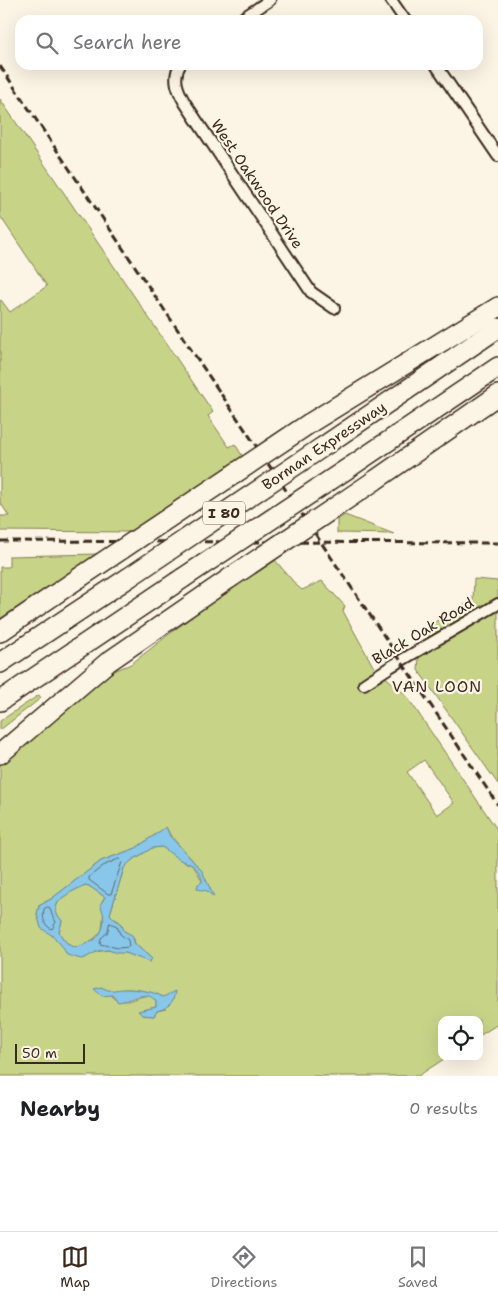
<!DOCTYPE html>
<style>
body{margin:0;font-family:"Shantell Sans",sans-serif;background:#f6f6f6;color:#202124}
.controls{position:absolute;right:15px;bottom:15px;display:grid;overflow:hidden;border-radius:10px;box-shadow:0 5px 20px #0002}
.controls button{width:45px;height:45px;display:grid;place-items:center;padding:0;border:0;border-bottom:1px solid #e0e0e0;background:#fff;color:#202124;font:25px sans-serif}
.scale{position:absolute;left:15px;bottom:12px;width:70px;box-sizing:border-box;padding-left:5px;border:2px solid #3b2a1e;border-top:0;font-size:14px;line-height:18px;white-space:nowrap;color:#3b2a1e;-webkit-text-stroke:4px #fcf5e5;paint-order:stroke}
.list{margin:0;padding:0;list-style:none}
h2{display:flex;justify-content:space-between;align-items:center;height:65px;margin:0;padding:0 20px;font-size:21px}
h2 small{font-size:16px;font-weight:400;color:#757577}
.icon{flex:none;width:28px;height:28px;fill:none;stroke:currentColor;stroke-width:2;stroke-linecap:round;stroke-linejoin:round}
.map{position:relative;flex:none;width:498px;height:1076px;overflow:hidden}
.search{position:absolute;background:#fff;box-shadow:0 5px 20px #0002;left:15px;right:15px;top:15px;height:55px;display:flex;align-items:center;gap:12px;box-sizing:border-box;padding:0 18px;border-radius:15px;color:#757577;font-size:19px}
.sheet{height:155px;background:#fff}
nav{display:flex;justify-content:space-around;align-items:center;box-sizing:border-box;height:70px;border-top:1px solid #e0e0e0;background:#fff;font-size:14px;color:#757577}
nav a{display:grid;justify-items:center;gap:2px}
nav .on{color:#3b2a1e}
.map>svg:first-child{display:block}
.green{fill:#c7d488;stroke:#817f53;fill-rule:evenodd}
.water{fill:#88c7e9;stroke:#698898;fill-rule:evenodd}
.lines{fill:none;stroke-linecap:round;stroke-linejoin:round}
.shore{stroke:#5a696f;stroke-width:1}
.minor-casing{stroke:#3b2a1e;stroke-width:14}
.motorway-casing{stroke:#3b2a1e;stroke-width:22}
.minor{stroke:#fcf5e5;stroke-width:10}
.motorway{stroke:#fcf5e5;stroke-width:19}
.rail{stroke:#3b2a1e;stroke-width:3;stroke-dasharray:8 4;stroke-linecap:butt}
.motorway-bridge-casing{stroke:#3b2a1e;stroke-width:22;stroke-linecap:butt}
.motorway-bridge{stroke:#fcf5e5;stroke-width:19}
.labels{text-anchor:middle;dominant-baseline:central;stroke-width:4.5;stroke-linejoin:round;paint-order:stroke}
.shield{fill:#fcf5e5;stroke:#75675a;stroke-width:1}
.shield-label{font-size:14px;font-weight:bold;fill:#3b2a1e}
.street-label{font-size:15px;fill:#3b2a1e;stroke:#fcf5e5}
.neighbourhood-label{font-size:16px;letter-spacing:1px;fill:#3b2a1e;stroke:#fcf5e5}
</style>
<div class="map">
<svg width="498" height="1076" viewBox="0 0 498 1076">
<rect width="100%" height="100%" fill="#fcf5e5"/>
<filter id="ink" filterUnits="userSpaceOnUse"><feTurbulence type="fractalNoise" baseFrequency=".02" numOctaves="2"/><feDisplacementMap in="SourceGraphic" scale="10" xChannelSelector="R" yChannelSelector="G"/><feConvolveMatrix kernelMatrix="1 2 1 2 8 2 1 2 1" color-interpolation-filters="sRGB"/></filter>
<g filter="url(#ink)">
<!-- green -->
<g class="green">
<path d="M0,99L213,412L208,416L229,447L235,444L243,457L131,532L0,531V516H9L0,502V301L1,300L10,312L47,286L0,216Z"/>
<path d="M345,515L394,534L337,533V520Z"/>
<path d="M98,554L0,619V567H9V556Z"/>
<path d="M275,560L297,586L302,590L322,581L345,606L343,611L373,666L406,695L498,831V1024L479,1036V1020H442V1057H447L418,1076H0V763L73,702L114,671L131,664L194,615ZM424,760L454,803L437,815L407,772ZM166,827L170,835L202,871L210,894C201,883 200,872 190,863H185L162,847L152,848L131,861L124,868L110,914L113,918L120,922L124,931L134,939L135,944L152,959L149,962C128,953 105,943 85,958C61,946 51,938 37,915L39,905L51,899L101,861L136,848ZM101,987L109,992C127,986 147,990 163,997L166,1009L157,1011L154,1016L142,1015L139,1011L156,1007C159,986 135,1000 127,1001C123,1001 118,1000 114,999L112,995Z"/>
<path d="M474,579L498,581V601L431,637H426L421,630L473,600Z"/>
<path d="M498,609V784L418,670L419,656Z"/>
<path d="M39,695L41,698L0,730V721Z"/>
<path d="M85,885L89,886L105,897L102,901L104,910L102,930L94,939L81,946L72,947L63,939L59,932L62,921C60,918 56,914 56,911C54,898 76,890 85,885Z"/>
</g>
<!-- water -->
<g class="water">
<path d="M166,827L170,836L202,871L214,897L207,891L197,889L198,884L202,882C202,874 196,868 190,863C180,863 170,852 162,847L152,848L131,861L124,868L110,914C115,922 121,920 124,931L132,935L135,944L152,959L149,962L126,953H117L108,950L98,951L85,958L81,959L67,955L62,946L53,936L41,928L37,914L39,906L51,899L101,861L136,848ZM85,885L89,886L105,897L100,905C106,915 105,932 94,940C92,941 89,941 87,943C73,951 67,946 59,932L62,921C60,918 56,914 56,911C54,898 76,890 85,885Z"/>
<path d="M101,987C112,993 113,989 124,989C135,989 154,991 163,997L175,991C174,1003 168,1008 157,1011L154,1016L142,1015L138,1011L156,1007V1002C148,988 130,1001 118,1002L112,995L102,996L94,989Z"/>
</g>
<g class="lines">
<!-- shore -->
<g class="shore">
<path d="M119,859L122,862L111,894H108L89,880V877L103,866Z"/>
<path d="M48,907L50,908L52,915L56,922L52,929C44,926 42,918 44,909Z"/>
<path d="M110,923L117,926L120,934L128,940L129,947L118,948L100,944L101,938L107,933Z"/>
</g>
<!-- minor casing -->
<g class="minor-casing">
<g id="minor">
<path d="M391,0L405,20"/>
<path d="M240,20L270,0"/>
<path d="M180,65C172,78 178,91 185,103L311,292L334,308"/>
<path d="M436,65L498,156"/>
<path d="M364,684L390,667L498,604"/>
</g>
</g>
<!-- motorway casing -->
<g class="motorway-casing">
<g id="motorway">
<path d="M310,423L498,307"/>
<path d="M321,448L498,328"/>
<path d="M350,467L498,367"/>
<path d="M374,481L498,395"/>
<path d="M0,632L79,578"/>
<path d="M0,663L128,578"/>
<path d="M0,701L183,578"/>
<path d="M0,754L108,662L230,578"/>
</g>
</g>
<!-- minor -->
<use href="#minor" class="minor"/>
<!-- motorway -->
<use href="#motorway" class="motorway"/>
<!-- rail -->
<g class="rail">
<path d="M0,66L498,805"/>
<path d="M0,541L498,543"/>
</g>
<!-- motorway-bridge casing -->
<g class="motorway-bridge-casing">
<g id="motorway-bridge">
<path d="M79,578L310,423"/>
<path d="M128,578L321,448"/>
<path d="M183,578L350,467"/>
<path d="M230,578L374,481"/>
</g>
</g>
<!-- motorway-bridge -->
<use href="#motorway-bridge" class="motorway-bridge"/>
</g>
</g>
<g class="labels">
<!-- shield labels -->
<rect class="shield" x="203" y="501.5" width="42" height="23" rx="4"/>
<g class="shield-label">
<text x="224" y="513">I 80</text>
</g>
<!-- street labels -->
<g class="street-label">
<text transform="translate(257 184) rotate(56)">West Oakwood Drive</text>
<text transform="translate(324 446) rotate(-34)">Borman Expressway</text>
<text transform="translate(423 631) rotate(-31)">Black Oak Road</text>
</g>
<!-- neighbourhood labels -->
<g class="neighbourhood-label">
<text x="437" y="686">VAN LOON</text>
</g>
</g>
</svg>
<div class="controls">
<button><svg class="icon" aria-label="locate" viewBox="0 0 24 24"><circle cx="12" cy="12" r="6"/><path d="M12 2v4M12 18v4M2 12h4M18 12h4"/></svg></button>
</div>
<div class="scale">50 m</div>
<div class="search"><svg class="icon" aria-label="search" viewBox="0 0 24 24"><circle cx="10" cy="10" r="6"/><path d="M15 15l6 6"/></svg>Search here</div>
</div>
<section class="sheet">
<h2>Nearby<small>0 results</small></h2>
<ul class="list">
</ul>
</section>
<nav>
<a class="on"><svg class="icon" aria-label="map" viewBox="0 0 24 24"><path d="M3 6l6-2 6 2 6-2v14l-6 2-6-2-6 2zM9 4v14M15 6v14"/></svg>Map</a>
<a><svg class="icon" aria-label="directions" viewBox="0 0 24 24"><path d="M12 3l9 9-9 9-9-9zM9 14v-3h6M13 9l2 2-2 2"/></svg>Directions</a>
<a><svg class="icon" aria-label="saved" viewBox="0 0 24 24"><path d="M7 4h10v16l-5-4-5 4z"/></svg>Saved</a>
</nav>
